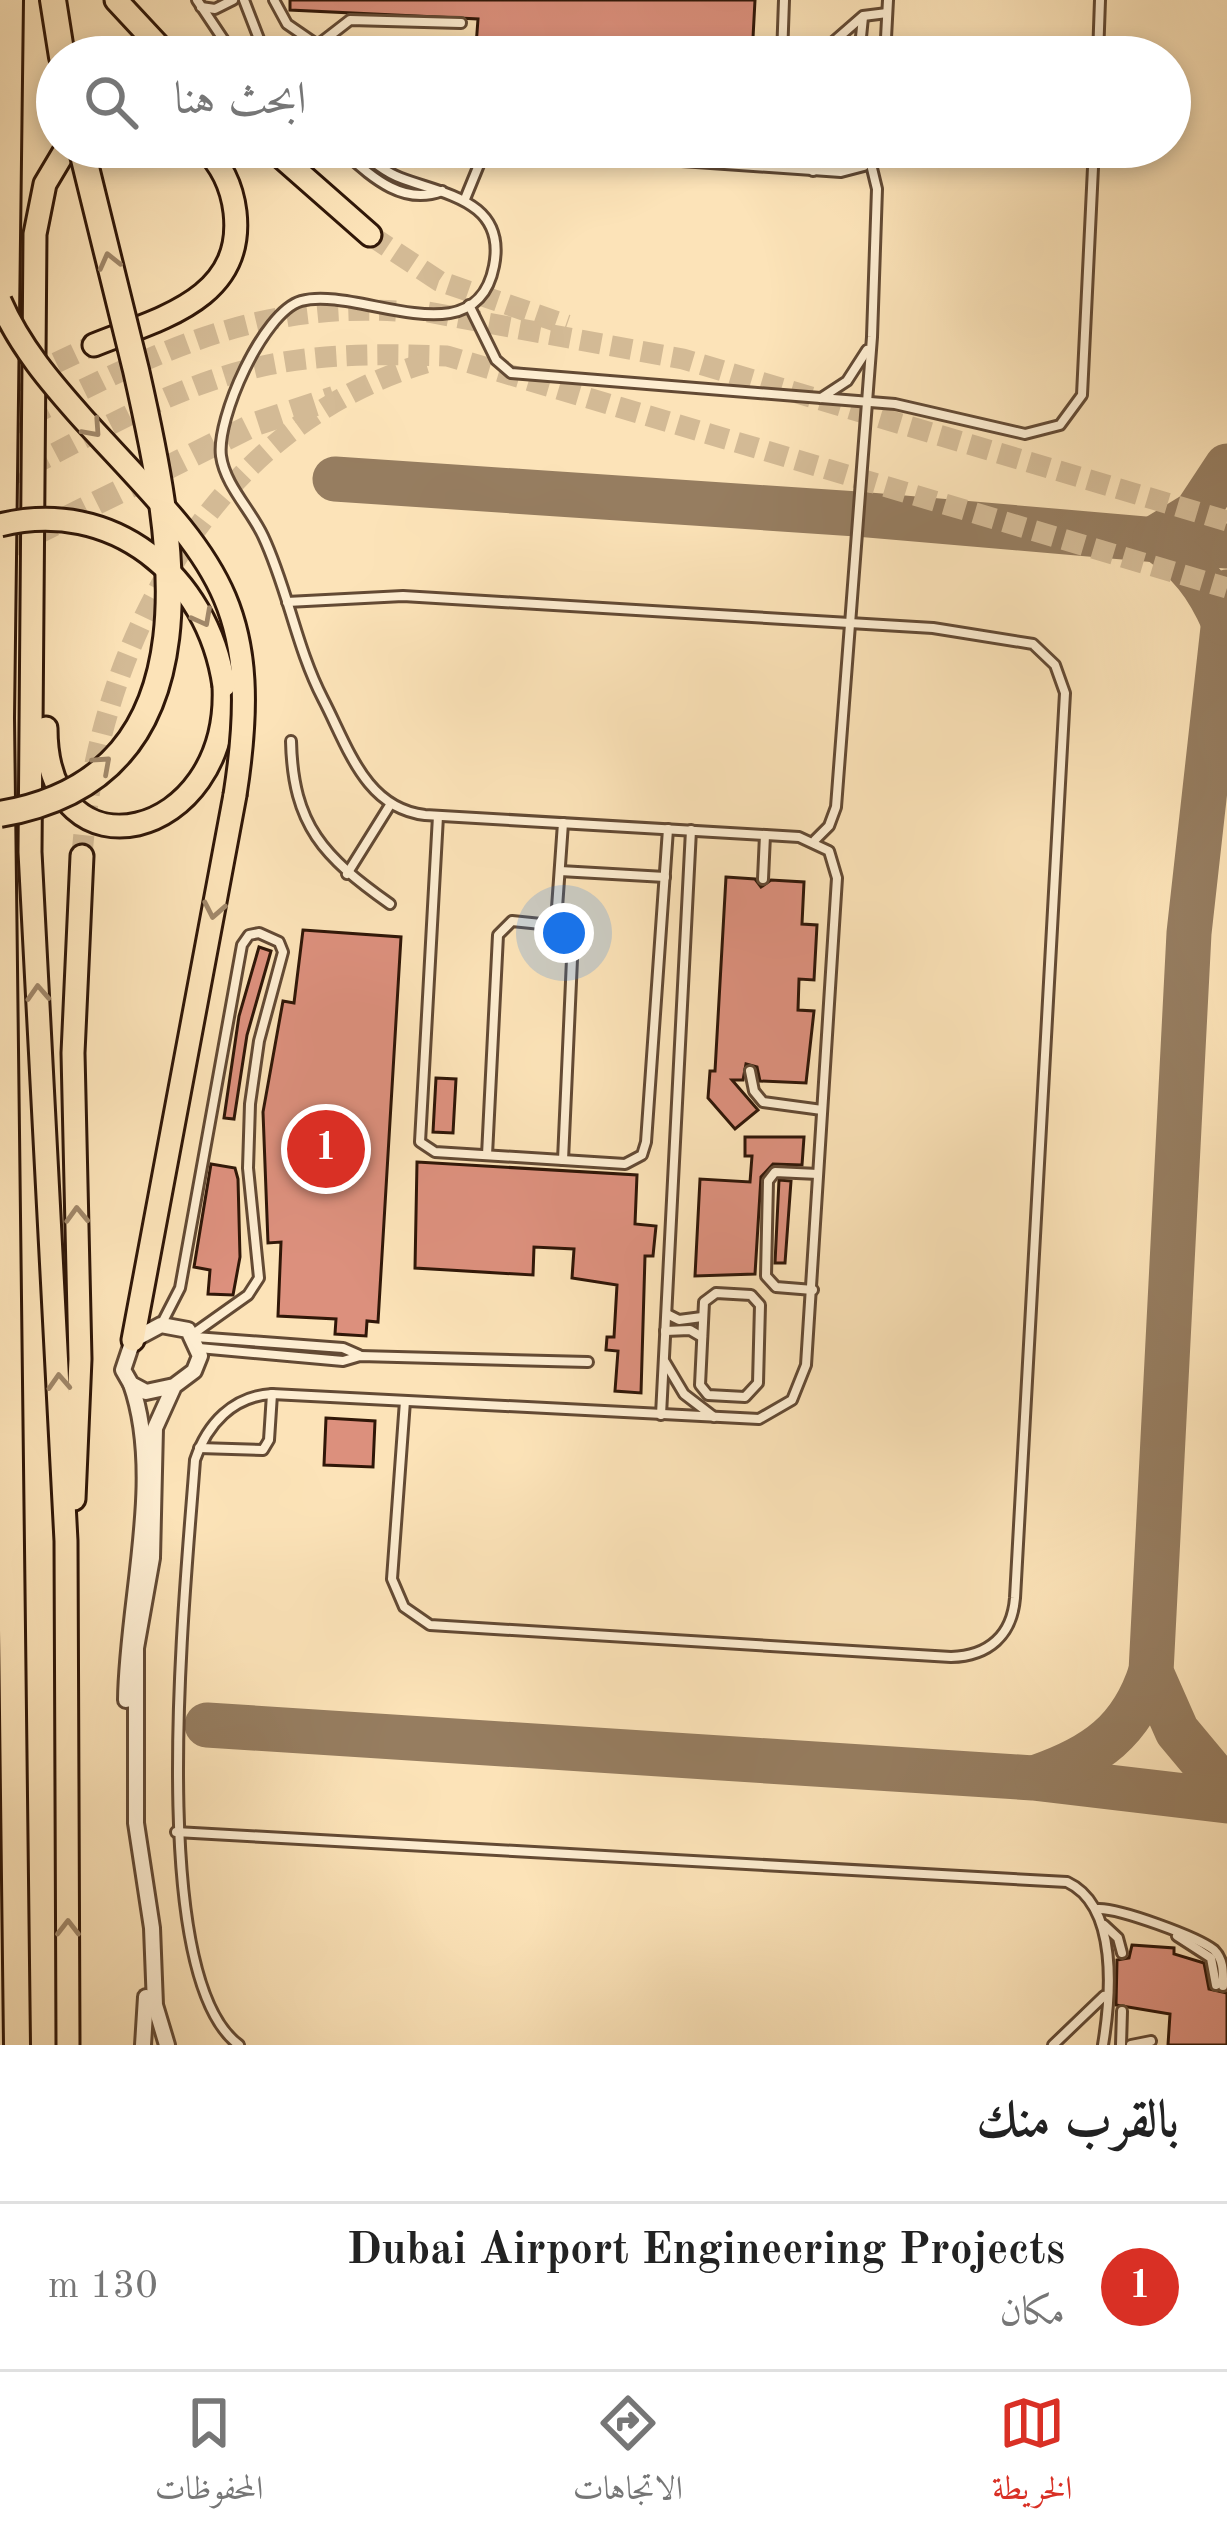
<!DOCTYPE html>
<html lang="ar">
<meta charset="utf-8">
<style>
body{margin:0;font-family:"Old Standard TT",Amiri,serif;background:#f2f2f2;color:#222;direction:rtl}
.you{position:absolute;left:564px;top:933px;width:42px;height:42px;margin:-30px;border:9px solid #fff;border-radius:50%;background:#1a73e8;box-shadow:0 0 0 18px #1a73e833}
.badge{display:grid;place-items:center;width:78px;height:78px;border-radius:50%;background:#d93025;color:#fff;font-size:39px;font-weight:700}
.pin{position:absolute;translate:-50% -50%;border:6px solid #fff;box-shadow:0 3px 12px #0006}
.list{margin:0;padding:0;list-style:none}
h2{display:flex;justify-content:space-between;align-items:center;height:156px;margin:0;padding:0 48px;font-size:51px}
h2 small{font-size:39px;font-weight:400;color:#767676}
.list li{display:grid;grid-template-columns:78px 1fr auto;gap:36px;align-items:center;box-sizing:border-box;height:168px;padding:0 48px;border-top:3px solid #e0e0e0}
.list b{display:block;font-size:45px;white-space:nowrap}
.list p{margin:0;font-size:39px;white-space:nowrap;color:#767676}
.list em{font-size:39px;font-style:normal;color:#767676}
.icon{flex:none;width:66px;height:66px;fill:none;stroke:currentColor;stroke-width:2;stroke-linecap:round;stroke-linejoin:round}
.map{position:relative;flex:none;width:1227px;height:2045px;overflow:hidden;direction:ltr}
.search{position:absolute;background:#fff;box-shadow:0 6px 18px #0003;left:36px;right:36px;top:36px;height:132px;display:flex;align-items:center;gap:30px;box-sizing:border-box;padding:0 42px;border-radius:66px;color:#767676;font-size:45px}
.sheet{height:324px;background:#fff}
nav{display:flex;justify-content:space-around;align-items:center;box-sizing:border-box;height:168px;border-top:3px solid #e0e0e0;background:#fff;font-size:33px;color:#767676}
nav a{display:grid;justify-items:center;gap:6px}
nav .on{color:#d93025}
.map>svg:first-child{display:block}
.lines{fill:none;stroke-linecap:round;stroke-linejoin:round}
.taxiway{stroke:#967d60;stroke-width:45}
.building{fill:#dc907d;stroke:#301708;stroke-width:3}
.primary-tunnel{stroke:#d3ba95;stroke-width:21;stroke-dasharray:21 10;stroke-linecap:butt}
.trunk-tunnel{stroke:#d3ba95;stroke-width:24;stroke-dasharray:24 12;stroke-linecap:butt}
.service-casing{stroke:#634a34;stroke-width:14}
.minor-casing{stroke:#634a34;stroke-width:20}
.primary-casing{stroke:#301708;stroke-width:27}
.trunk-casing{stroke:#301708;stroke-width:30}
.service{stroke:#fdedd1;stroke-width:8}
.minor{stroke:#fdedd1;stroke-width:14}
.primary{stroke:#fce3b8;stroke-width:21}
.trunk{stroke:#fce3b8;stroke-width:24}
.primary-bridge-casing{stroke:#301708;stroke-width:27;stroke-linecap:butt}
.trunk-bridge-casing{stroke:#301708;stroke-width:30;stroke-linecap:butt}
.primary-bridge{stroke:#fce3b8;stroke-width:21}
.trunk-bridge{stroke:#fce3b8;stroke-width:24}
.oneway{stroke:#a08769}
</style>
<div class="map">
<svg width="1227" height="2045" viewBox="0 0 1227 2045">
<rect width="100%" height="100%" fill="#fce3b8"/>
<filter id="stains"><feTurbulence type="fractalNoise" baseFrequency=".00167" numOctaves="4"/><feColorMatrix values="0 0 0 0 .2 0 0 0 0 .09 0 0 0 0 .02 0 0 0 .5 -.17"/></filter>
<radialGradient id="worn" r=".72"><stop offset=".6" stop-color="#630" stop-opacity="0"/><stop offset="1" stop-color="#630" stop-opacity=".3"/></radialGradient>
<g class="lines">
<!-- taxiway -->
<g class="taxiway">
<path d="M335,479L857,514L1227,546"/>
<path d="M1227,592L1189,933L1151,1672L1177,1731L1227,1791"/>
<path d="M1224,623C1207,584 1190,563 1155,538L1196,513L1227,466"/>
<path d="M207,1725L1033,1778L1227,1801"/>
<path d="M1037,1777C1095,1757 1132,1731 1151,1671"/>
</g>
</g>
<!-- building -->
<g class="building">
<path d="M290,0H755L752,57L476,46L478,19L290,10Z"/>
<path d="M726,877L755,879L761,887L771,880L804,882L802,924L817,925L814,980L799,979L798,1010L814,1011L806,1083L760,1081L757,1067L746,1064L743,1080H732L758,1110L735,1129L708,1098L710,1071H715Z"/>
<path d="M303,930L401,937L378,1322L367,1321L366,1336L335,1334L336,1319L278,1316L281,1242L268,1243L263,1112L283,1001L294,1003Z"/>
<path d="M259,947L271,951L247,1035L234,1119L224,1118L239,1016Z"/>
<path d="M436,1078L456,1079L453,1133L433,1132Z"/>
<path d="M745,1137H804L802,1165L773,1164L761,1177L755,1274L695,1276L700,1179L750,1182L752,1156H745Z"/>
<path d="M417,1162L637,1175L635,1224L656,1226L653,1256H645L641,1393L615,1391L618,1351L606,1350L607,1337H614L617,1285L572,1278L574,1249L534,1247L533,1275L415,1268Z"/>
<path d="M211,1164L235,1168L238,1179L240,1257L233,1295L208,1294L210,1270L194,1267Z"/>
<path d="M779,1180L791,1181L785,1263H775Z"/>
<path d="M326,1418L375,1421L373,1467L324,1465Z"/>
<path d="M1132,1945L1174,1948V1954L1204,1963L1209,1989L1227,1993V2045H1168L1170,2014L1116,2005L1117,1960L1129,1958Z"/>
</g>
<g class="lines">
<!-- primary-tunnel -->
<g class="primary-tunnel">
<path d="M370,235L439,281L567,325"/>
<path d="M428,312L683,359L1227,521"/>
<path d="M0,389L94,345"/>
<path d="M0,431C135,364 239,302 396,311"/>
<path d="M0,481C85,440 169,386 263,366C324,353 385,354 447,356L1227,588"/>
<path d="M82,856C97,645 212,426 426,363"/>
</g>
<!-- trunk-tunnel -->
<path class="trunk-tunnel" d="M0,551L255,424L334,398"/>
<!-- service casing -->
<g class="service-casing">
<g id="service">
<path d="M197,0L235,57"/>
<path d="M244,0L266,57"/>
<path d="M274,0L287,24L335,57"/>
<path d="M201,7L215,9L233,0"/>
<path d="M319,44L350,20L461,23"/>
<path d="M782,57L784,0"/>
<path d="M816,57L863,16L887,13"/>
<path d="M841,57L860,40"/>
<path d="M859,57L863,17"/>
<path d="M885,57L888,0"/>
<path d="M1098,57L1100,0"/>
<path d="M338,147C368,173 400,207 442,191"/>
<path d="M813,147V171"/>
<path d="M465,199L483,155L495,148L841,172L864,166L878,147"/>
<path d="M469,305L496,360L511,373L895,404L1025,434L1060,425L1082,395L1094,147"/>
<path d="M821,398L847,381L867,350"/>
<path d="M287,602L403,596L933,628L1033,644L1055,665L1065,693L1015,1598C1012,1635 989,1656 951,1657L430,1625L404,1607L392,1579L405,1401"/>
<path d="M291,741C293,826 324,857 390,904"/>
<path d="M438,816L420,1142L435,1152L625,1164L642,1155L646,1142L668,829"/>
<path d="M815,840L829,826L836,807L872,337L877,189L870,160"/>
<path d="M560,871L665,877"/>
<path d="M347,874L390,805"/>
<path d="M763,879L765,835"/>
<path d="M556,922L563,823"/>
<path d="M750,1071L754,1091L763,1102L822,1110"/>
<path d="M487,1155L498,935L512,921L570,927L573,937L563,1160"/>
<path d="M813,1290L776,1287L766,1276L768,1181L775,1172L818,1174"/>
<path d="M716,1293L751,1295L760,1305L758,1383L745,1397L708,1395L700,1385L704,1302Z"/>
<path d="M667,1314L679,1320L702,1317"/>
<path d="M161,1325L180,1288L242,945L249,935L259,933L279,942L283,952L259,1041L250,1104L248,1168L259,1278L248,1295L193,1334"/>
<path d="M665,1331L690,1330L702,1337"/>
<path d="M195,1337L343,1348L359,1355"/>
<path d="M199,1348L343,1361L360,1356L588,1362"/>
<path d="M665,1362L684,1394L714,1417"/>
<path d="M661,1415L691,830"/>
<path d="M199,1448L263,1450L269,1440L272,1394"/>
<path d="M176,1832L1067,1882C1119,1906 1111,1996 1103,2045"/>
<path d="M1098,1909C1119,1908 1198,1937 1214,1950C1224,1960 1223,1973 1223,1986"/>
<path d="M1104,1925L1118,1938L1122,1953"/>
<path d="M1177,1936L1211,1958L1216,1985"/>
<path d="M239,2045C143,1974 187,1575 195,1460C207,1424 233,1396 272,1394L759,1419L792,1400L806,1365L837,878L829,851L799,837L425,815C365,808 348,747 323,699C296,647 288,589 263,536C251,510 225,485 221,456C216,419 263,312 301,301C357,285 476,360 494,266C507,200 442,194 401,178C384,172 370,159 356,147"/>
<path d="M1053,2045L1104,1996"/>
<path d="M1121,2045L1122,2011"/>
<path d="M1131,2045L1151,2041"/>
</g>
</g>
<!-- minor casing -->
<g class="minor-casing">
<g id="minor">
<path d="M126,1700C127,1601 164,1478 131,1384"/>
<path d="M143,2045L146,1997"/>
<path d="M167,2045L155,2005L152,1928L136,1823V1648L152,1558L155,1428L174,1386L194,1371L200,1356L188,1330L161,1325L133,1340L123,1370L131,1384L146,1392L174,1386"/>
</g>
</g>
<!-- primary casing -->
<g class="primary-casing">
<g id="primary">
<path d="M116,0L169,57"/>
<path d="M67,147L45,184L35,234L30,852L66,1541L68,2045"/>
<path d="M270,147L370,235"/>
<path d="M94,345C158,319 245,300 235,212C232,187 221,164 203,147"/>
<path d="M46,728C46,884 231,842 224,686"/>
<path d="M133,1340L235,795"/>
<path d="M74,1499L80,1359L73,1053L82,856"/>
</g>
</g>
<!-- trunk casing -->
<g class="trunk-casing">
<g id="trunk">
<path d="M10,0L1,718L17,2045"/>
<path d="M53,0L62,57"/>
</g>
</g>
<!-- service -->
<use href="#service" class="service"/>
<!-- minor -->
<use href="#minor" class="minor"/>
<!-- primary -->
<use href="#primary" class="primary"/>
<!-- trunk -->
<use href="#trunk" class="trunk"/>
<!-- primary-bridge casing -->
<g class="primary-bridge-casing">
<g id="primary-bridge">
<path d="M0,301C20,347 51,383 84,420C211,558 266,596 235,795"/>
<path d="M0,525C112,497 208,575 224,686"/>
</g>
</g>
<!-- trunk-bridge casing -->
<g class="trunk-bridge-casing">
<path id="trunk-bridge" d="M0,814C226,776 172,529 136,370C118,296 99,221 81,147"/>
</g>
<!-- primary-bridge -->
<use href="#primary-bridge" class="primary-bridge"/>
<!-- trunk-bridge -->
<use href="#trunk-bridge" class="trunk-bridge"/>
</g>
<!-- one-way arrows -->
<defs><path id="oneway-chevron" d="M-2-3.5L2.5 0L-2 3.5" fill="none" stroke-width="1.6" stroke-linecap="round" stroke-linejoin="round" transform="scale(3)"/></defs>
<g class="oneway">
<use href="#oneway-chevron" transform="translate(109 261) rotate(-104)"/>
<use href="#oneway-chevron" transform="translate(93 429) rotate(48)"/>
<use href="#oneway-chevron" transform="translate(203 618) rotate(62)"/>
<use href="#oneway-chevron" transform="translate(103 764) rotate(-42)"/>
<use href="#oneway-chevron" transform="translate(214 910) rotate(101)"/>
<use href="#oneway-chevron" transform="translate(38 993) rotate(-93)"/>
<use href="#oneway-chevron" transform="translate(77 1215) rotate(-92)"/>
<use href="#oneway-chevron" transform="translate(59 1382) rotate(-93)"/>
<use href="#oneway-chevron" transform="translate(68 1928) rotate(-90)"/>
</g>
<rect width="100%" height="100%" filter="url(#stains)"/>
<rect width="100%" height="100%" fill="url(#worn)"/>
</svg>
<div class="you"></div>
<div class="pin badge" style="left:326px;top:1149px">1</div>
<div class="search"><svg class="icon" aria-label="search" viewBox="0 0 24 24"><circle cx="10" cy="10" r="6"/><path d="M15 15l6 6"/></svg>ابحث هنا</div>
</div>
<section class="sheet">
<h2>بالقرب منك<small></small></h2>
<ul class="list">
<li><span class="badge">1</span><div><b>Dubai Airport Engineering Projects</b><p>مكان</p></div><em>130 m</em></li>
</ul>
</section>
<nav>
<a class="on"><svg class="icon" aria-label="map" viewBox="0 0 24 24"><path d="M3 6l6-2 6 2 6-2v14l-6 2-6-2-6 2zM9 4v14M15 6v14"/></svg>الخريطة</a>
<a><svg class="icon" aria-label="directions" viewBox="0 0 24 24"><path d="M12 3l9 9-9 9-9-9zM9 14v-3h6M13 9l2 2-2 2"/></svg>الاتجاهات</a>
<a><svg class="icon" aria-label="saved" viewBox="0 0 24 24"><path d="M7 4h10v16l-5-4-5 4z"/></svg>المحفوظات</a>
</nav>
